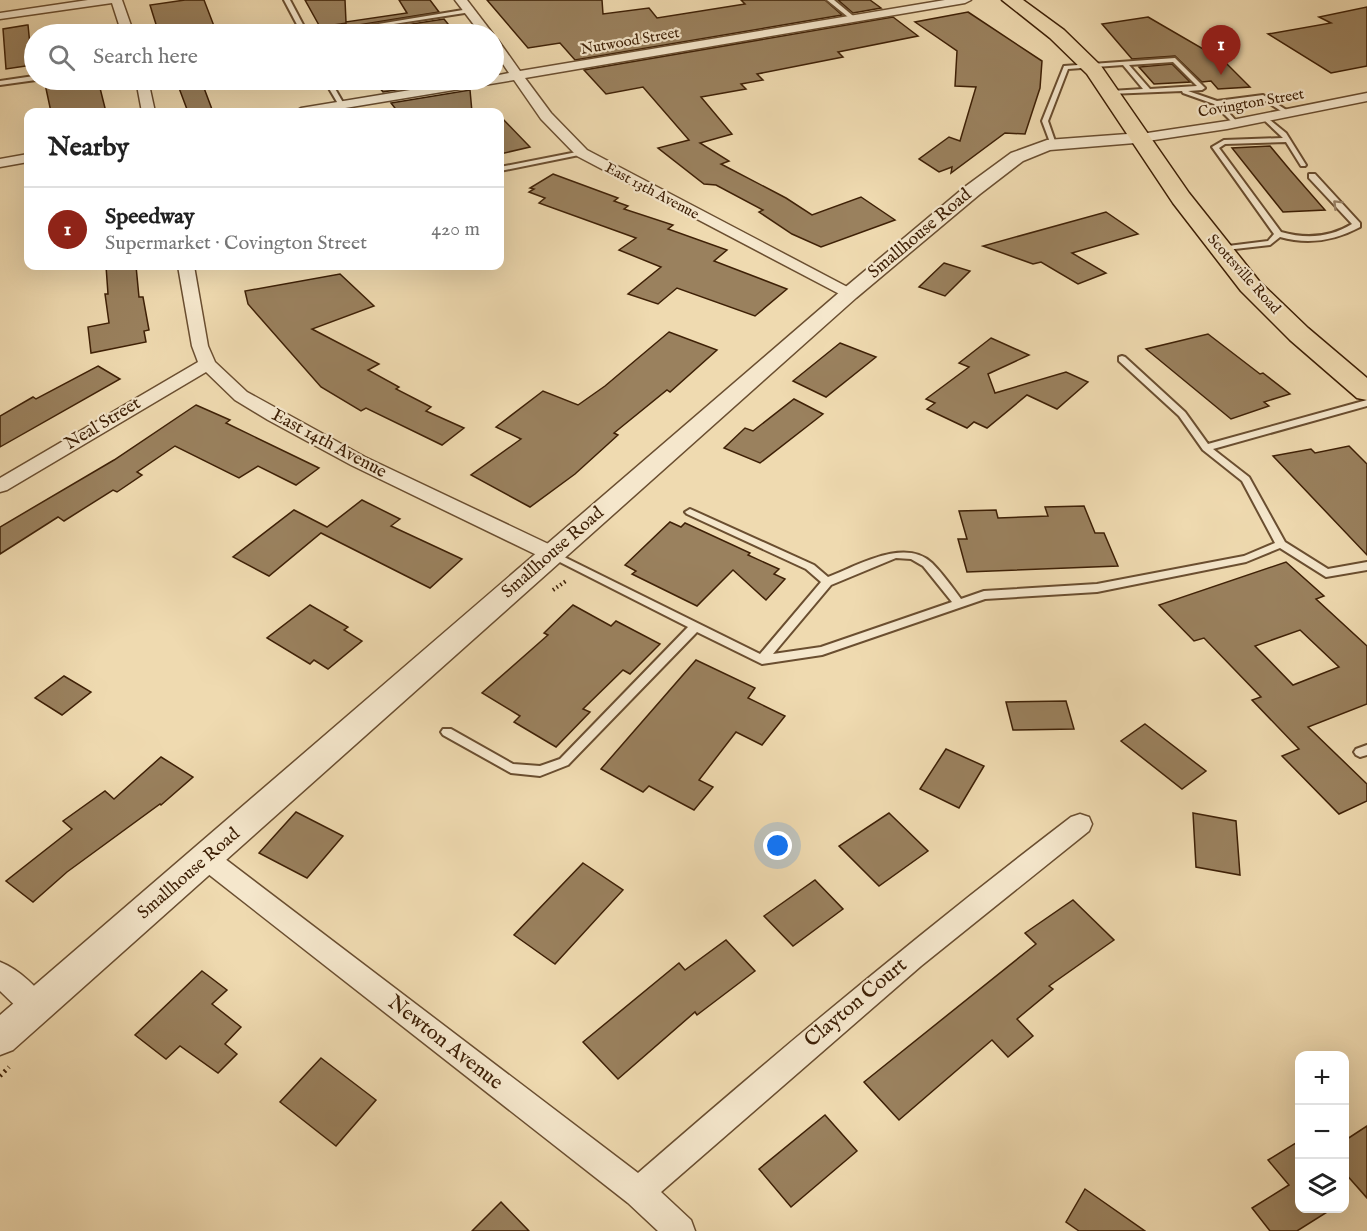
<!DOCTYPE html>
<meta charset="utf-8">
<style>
body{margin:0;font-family:"IM FELL English",serif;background:#f2f2f2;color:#222}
.controls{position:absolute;right:18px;bottom:18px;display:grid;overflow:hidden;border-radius:12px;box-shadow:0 6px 24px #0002}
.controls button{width:54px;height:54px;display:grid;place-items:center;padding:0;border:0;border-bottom:2px solid #e0e0e0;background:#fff;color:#222;font:30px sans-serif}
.you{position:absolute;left:778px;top:846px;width:21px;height:21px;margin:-15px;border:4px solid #fff;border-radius:50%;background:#1a73e8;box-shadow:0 0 0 9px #1a73e833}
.badge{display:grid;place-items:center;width:39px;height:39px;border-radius:50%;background:#8f2418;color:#fff;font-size:20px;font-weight:700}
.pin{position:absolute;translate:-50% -50px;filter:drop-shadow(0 2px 3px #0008)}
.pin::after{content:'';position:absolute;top:32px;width:21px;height:18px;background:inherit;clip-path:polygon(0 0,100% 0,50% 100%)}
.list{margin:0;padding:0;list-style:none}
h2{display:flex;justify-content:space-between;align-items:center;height:78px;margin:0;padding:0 24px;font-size:26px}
h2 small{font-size:20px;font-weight:400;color:#767676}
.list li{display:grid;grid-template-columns:39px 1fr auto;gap:18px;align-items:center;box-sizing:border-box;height:84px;padding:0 24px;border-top:2px solid #e0e0e0}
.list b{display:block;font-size:22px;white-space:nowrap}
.list p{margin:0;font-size:20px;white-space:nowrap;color:#767676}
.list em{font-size:20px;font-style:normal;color:#767676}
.icon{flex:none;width:33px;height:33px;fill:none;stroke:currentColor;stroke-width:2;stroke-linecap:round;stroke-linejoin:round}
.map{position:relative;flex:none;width:1367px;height:1231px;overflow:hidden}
.search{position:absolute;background:#fff;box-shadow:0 6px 24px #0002;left:24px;top:24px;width:480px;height:66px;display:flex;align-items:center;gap:15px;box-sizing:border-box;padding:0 21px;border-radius:33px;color:#767676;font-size:22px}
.panel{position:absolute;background:#fff;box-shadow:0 6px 24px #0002;left:24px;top:108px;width:480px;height:162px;border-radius:12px}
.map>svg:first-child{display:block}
.building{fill:#9a815e;stroke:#3e2006;stroke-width:1.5;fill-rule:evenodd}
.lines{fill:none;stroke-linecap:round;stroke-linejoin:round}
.service-casing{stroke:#6a4e30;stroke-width:4}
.minor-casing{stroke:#6a4e30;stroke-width:3}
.tertiary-casing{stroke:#6a4e30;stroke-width:3}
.primary-casing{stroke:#3e2006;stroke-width:3}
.path-far1{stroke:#3e2006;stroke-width:4;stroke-dasharray:1.5 3;stroke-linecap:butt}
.path{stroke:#3e2006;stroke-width:4.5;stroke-dasharray:2 4;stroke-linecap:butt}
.service{fill:#f5e7cc;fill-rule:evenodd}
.minor{fill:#f5e7cc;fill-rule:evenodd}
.tertiary{fill:#f5e7cc;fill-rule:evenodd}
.primary{fill:#efdab0;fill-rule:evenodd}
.oneway{stroke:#9a8469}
.labels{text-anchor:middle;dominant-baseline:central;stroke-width:4.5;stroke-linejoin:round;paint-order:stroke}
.far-street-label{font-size:15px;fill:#3e2006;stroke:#f5e7cc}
.street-label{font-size:18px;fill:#3e2006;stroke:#f5e7cc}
.near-street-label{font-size:21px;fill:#3e2006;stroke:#f5e7cc}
</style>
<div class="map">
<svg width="1367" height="1231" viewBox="0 0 1367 1231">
<rect width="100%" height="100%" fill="#efdab0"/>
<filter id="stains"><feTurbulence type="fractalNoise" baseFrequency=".00333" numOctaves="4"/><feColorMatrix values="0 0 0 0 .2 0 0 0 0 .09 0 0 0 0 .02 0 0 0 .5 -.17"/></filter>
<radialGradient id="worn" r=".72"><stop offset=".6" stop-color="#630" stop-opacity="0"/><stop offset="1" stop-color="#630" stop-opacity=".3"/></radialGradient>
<!-- building -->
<g class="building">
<path d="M185,0H204L214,26L193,28L195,34H159L150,5Z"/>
<path d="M305,0H345L346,22L407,13L399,0H430L439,12L346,27V23L320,27Z"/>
<path d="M487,0H602L603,14L649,8L657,18L745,4L741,0H825L842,15L575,60L560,43L528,48Z"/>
<path d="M838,0H870L881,8L853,13Z"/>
<path d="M1367,7V66L1331,73L1268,34L1331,23L1319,17Z"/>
<path d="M968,12L1042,61L1040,88L1025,134L1005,133L951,173L952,167L939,172L919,159L949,137L960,141L976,87L955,86L957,51L915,22Z"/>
<path d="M893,17L918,36L838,52L843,57L757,74L763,80L741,84L746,89L701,97L732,134L700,143L729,161L721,164L786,198L812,215L861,197L895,220L821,247L792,234L759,212L763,210L716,185L704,184L658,148L689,140L643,87L606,94L584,70Z"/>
<path d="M1148,17L1224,61L1250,87L1218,89L1211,81L1202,82L1175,56L1132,59L1102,24Z"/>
<path d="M444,19L456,34H347Z"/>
<path d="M27,25H28L32,65L6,69L3,29Z"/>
<path d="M1172,64L1190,82L1154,84L1139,67Z"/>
<path d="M73,80H98L106,112H51L45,84Z"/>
<path d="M176,80H201L213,112H188Z"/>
<path d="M373,80H460L383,92Z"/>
<path d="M470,90L472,112H398L391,103Z"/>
<path d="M500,116L530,147L500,154Z"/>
<path d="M1270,146L1290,170L1325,210L1283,212L1232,148Z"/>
<path d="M553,174L618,198L614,201L628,206L624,209L673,225L668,229L727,250L714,261L787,289L755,316L677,288L658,304L628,294L661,267L619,250L636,238L539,203L545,198L529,192L534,189L530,188Z"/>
<path d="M1106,212L1138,234L1072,253L1106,273L1078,284L1041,262L1033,264L983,246Z"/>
<path d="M944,263L970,271L945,296L919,287Z"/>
<path d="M106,266H136L139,297H143L149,330L144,331L146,342L91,353L88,327L109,323L105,294H108Z"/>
<path d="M340,274L374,306L312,329L379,364L368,370L399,387L396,389L431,407L426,411L464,428L442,445L366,408L361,411L321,387L248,304L245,291Z"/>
<path d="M669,332L717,350L670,392L667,390L614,433L618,435L575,474L530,507L471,475L521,439L496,427L543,391L578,405L605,386Z"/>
<path d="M1208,334L1260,374L1263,373L1290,394L1264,402L1269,406L1231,419L1146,349Z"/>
<path d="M991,338L1029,355L988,374L995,393L1066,372L1088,382L1057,409L1027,395L987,428L974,422L967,428L927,409L935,403L926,399L969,367L959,363Z"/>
<path d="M840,343L876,357L826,397L793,381Z"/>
<path d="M98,366L120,379L0,447V416L33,397L36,399Z"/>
<path d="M794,399L823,414L760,463L724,448L745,428L753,431Z"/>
<path d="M196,405L230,420L226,423L319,468L296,485L258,466L239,478L175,446L137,472L142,475L117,492L113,490L64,521L58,517L0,554V527L114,460Z"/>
<path d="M1349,446L1367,464V555L1273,456L1311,449L1315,453Z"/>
<path d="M362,500L400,519L391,526L462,559L430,588L321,533L269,576L233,557L294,510L327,527Z"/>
<path d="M1084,506L1095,533H1104L1118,566L967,572L958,539H967L959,511L996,510L998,518L1048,516L1045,507Z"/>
<path d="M670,522L681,527L685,523L750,553L748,555L779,569L774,574L785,579L766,600L733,570L697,606L632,574L636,571L625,565Z"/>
<path d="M1286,562L1324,596L1316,599L1367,646V704L1308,727L1367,784V801L1339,814L1282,756L1299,749L1252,700L1261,697L1204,638L1194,641L1159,605ZM1300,630L1339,667L1293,685L1255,646Z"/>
<path d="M310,605L348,627L344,630L362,641L328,669L314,660L310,664L267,638Z"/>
<path d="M573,605L611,626L616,621L660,644L630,674L623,670L583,709L590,712L556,747L514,722L520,716L482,693L548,635L544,633Z"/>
<path d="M696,660L755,688L748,698L785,716L762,745L736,732L699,780L713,787L694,810L649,786L643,792L601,769Z"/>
<path d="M64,676L91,692L62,715L35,698Z"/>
<path d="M1066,701L1074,729L1013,730L1006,702Z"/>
<path d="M1145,724L1206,771L1182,789L1121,741Z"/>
<path d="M946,749L984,766L959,808L920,789Z"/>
<path d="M161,757L193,777L161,805L160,804L67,872L33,902L6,881L72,829L63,821L105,791L114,799Z"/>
<path d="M296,812L343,836L307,878L259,853Z"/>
<path d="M889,813L928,851L879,886L839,846Z"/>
<path d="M1193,813L1236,821L1240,875L1196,867Z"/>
<path d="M583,863L623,890L555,964L514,935Z"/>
<path d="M815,880L843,909L793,946L764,916Z"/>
<path d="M1073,900L1114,940L1049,986L1053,989L1017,1019L1033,1036L1008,1057L992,1040L899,1120L864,1082L1036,944L1025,933Z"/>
<path d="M726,940L755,971L697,1015L695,1012L618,1079L583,1042L679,963L685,970Z"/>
<path d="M202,971L227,990L212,1004L241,1027L225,1044L237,1054L218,1073L180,1046L166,1059L135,1035Z"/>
<path d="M321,1058L376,1100L336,1146L280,1102Z"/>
<path d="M825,1115L857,1151L791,1207L759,1169Z"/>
<path d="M1367,1126V1198L1344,1172V1141Z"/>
<path d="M1299,1141V1209H1332L1297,1231H1270L1252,1208L1289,1185L1268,1160Z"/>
<path d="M1085,1189L1145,1231H1079L1066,1222Z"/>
<path d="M501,1202L529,1231H472Z"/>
</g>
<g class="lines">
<!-- service casing -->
<g class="service-casing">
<g id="service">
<path d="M284,0H290L308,34H302Z"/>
<path d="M827,0H834L858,20L853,21Z"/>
<path d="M469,9L472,11L471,12L329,34H318Z"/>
<path d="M1175,58L1205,88L1202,90L1188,91L1217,101L1263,95L1291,113L1286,114L1262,99L1221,104L1238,123L1235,125L1214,104L1183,93L1182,91L1109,94L1108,93L1111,91L1143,89L1123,65L1068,69L1048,121L1056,144L1051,145L1042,121L1064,66ZM1173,62L1197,86L1150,89L1129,65Z"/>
<path d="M34,76L36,80L0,85V81Z"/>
<path d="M324,80H330L345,106L344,107H340Z"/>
<path d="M1265,116L1286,133L1306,165L1305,166H1301L1286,142L1225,144L1219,148L1281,232C1306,239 1329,238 1352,224L1309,178V174H1315L1360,223V227C1334,241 1308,245 1280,237L1270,245L1217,251L1216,249L1220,247L1268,241L1274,234L1212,147L1224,140L1283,138L1263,119L1262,118Z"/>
<path d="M582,151L585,153L584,154L500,171V167Z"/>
<path d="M1122,356L1125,357L1185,412L1208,444L1367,400V406L1213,449L1249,477L1285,542L1328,569L1367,562V570L1326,577L1280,548L1246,562L1097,592L985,599L822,655L762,664L697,632L568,765L540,776L511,773L443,735L441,732L443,729H451L513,764L540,766L560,759L688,627L548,556L547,554L552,551L760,654L821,582L806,569L687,514L685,512L690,509L814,565L828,577C857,566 905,537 932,563C943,574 952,587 961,599L984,591L1097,584L1244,556L1275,543L1242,481L1203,450L1179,416L1119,361V357ZM896,558L911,559L923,566L952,602L821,647L773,654L831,585Z"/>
<path d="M1367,745V755L1360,757L1356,755L1354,752L1356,749Z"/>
</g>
</g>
<!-- minor casing -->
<g class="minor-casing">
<g id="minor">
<path d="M88,0H122L134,34H122L112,3L0,19V13Z"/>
<path d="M455,0H467L493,34H481Z"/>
<path d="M945,0H971L965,3L525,78L551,113L587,150L855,291L857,294L855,297L849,299L577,156L541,119L514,80L321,112H294L301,108L471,80H494V76L509,73L494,51V39L498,40L520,71Z"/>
<path d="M136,80H148L155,112H142Z"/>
<path d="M1367,93V101L1227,129L1141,142L1134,138L1141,134L1227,121Z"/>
<path d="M28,154V162L0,167V159Z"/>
<path d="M178,266H194L208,346L215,362L247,392L365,457L559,549L562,554L559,559L552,561L545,559L351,465L268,420L235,400L206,372L7,490L0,492V478L198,362L192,346Z"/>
<path d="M1080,814L1089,817L1092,824L1089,831L921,966L661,1192L691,1220L695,1231H658L628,1203L198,866L195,859L198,852L207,848L216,852L638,1173C779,1050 923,930 1071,817Z"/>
<path d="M0,962C18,969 42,990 50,1007L46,1016L36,1020L26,1016L0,991Z"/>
</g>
</g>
<!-- tertiary casing -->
<g class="tertiary-casing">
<path id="tertiary" d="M1141,133L1147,134L1150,138L1147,142L1050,150L1023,161L980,194L856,298L13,1050L0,1055V1015L842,290L966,186L1011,153L1047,140Z"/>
</g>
<!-- primary casing -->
<g class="primary-casing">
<path id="primary" d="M1002,0H1023L1064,30L1101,66L1189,193L1259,281L1308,328L1367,378V400L1357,398L1290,340L1241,291L1173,203L1087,74L1050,38Z"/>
</g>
<!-- path-far1 -->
<path class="path-far1" d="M553,590L566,581"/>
<!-- path -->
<path class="path" d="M0,1076L9,1067"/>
<!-- service -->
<use href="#service" class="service"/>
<!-- minor -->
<use href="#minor" class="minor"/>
<!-- tertiary -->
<use href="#tertiary" class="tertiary"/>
<!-- primary -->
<use href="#primary" class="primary"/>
</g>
<!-- one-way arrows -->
<defs><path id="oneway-chevron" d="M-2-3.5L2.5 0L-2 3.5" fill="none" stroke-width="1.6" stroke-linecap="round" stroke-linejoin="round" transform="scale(1.5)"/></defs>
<use class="oneway" href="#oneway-chevron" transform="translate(1337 204) rotate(-135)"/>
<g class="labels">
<!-- far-street labels -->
<g class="far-street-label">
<text transform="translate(630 41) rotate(-10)">Nutwood Street</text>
<text transform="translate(1251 103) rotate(-10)">Covington Street</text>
<text transform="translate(652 191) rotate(28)">East 13th Avenue</text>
<text transform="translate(1244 274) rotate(48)">Scottsville Road</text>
</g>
<!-- street labels -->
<g class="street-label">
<text transform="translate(920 234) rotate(-40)">Smallhouse Road</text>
<text transform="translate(103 424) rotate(-31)">Neal Street</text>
<text transform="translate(329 444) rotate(28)">East 14th Avenue</text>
<text transform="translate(553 553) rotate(-41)">Smallhouse Road</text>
<text transform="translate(189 874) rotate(-41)">Smallhouse Road</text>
</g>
<!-- near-street labels -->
<g class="near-street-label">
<text transform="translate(856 1003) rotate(-40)">Clayton Court</text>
<text transform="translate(445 1043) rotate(38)">Newton Avenue</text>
</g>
</g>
<rect width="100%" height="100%" filter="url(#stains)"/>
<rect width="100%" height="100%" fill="url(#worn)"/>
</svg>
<div class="controls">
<button>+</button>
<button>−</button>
<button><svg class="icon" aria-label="layers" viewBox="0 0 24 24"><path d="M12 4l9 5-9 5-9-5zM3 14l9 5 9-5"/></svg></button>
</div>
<div class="you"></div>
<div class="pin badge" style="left:1221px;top:75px">1</div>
<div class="search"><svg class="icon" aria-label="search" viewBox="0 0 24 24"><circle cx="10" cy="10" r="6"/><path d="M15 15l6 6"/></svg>Search here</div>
<section class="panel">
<h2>Nearby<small></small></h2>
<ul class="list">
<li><span class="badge">1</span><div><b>Speedway</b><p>Supermarket · Covington Street</p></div><em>420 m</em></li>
</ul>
</section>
</div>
